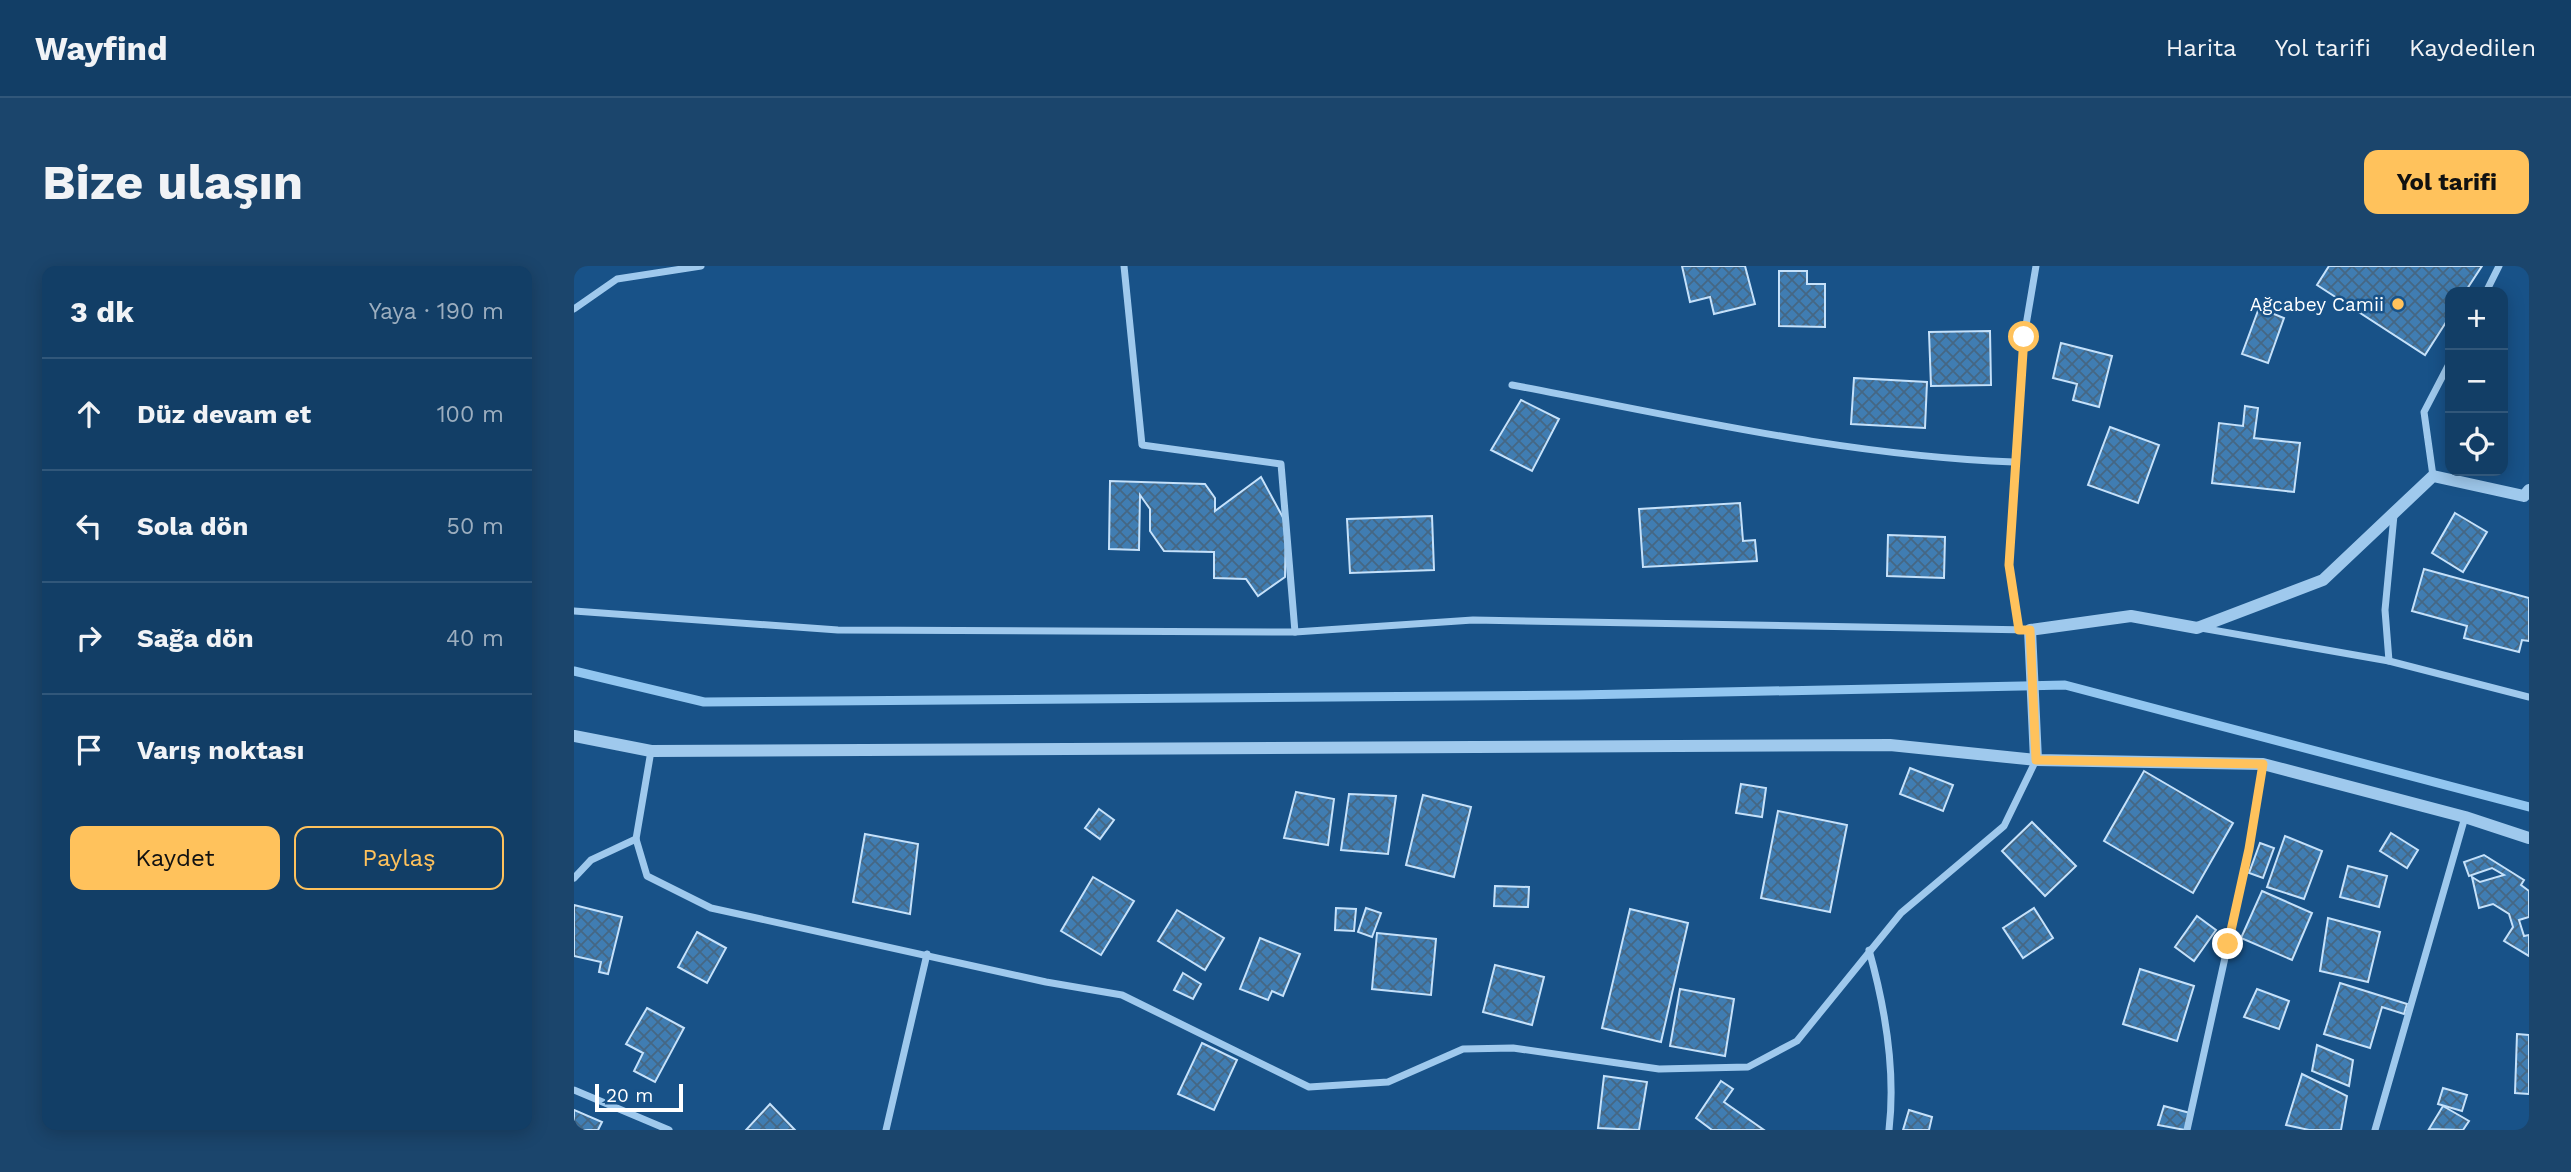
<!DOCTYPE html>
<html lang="tr">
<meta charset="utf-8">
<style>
body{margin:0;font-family:"Work Sans",sans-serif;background:#1b456c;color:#f1f3f6}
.controls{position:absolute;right:21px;top:21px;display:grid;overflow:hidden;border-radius:14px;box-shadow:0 4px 18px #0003}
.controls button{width:63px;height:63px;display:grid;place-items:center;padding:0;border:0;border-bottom:2px solid #31577a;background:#123e66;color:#f1f3f6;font:35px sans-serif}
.scale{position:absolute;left:21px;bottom:18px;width:88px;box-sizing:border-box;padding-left:7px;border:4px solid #fff;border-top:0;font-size:19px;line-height:24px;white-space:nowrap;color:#fff;-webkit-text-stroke:5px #185288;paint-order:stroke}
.stop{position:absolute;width:21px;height:21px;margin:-16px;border:5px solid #ffc25c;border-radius:50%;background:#fff}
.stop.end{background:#ffc25c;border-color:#fff;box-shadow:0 2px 7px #0008}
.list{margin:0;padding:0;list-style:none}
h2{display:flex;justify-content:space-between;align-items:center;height:91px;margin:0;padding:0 28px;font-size:30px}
h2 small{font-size:23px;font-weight:400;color:#9caebf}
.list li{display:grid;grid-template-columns:46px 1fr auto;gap:21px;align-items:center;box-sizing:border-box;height:112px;padding:0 28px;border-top:2px solid #31577a}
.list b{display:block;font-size:26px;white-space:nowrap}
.list em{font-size:23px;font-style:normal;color:#9caebf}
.actions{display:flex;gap:14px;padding:21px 28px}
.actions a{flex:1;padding:16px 0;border:2px solid #ffc25c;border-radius:14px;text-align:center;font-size:24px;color:#ffc25c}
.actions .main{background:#ffc25c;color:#111}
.icon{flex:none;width:38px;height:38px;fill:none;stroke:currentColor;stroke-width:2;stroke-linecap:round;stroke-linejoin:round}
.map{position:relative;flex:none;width:1955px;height:864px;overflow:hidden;border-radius:14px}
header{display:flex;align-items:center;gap:42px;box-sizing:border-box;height:98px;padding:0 35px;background:#123e66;border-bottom:2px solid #31577a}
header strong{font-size:33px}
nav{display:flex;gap:38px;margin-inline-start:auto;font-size:24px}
.intro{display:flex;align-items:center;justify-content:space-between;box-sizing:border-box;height:168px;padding:0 42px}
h1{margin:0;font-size:49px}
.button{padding:18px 32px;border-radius:14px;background:#ffc25c;color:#111;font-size:24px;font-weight:700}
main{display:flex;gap:42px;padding:0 42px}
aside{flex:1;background:#123e66;border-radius:14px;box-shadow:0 4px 18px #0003}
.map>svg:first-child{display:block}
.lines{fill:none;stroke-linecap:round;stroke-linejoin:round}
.stream{stroke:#92c6f0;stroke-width:9}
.building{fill:url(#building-cross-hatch);stroke:#c5e1fa;stroke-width:2}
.minor{stroke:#9fc9ed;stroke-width:7}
.tertiary{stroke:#9fc9ed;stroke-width:12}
.route{stroke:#ffc25c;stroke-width:9}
.poi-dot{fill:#ffc25c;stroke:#185288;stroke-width:2.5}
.labels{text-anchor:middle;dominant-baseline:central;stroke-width:5;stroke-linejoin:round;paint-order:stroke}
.poi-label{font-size:19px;fill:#fff;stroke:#185288;text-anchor:end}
</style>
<header>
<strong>Wayfind</strong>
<nav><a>Harita</a><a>Yol tarifi</a><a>Kaydedilen</a></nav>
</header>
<div class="intro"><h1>Bize ulaşın</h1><a class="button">Yol tarifi</a></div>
<main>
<aside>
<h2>3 dk<small>Yaya · 190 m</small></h2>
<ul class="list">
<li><svg class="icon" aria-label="ahead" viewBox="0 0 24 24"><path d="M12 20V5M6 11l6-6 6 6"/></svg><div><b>Düz devam et</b></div><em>100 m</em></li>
<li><svg class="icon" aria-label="left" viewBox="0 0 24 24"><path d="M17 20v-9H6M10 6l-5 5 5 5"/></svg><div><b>Sola dön</b></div><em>50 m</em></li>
<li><svg class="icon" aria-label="right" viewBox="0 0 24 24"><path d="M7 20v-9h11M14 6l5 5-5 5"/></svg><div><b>Sağa dön</b></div><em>40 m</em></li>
<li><svg class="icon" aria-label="arrive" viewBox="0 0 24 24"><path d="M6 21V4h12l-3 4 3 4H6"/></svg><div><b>Varış noktası</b></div></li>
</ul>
<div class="actions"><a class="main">Kaydet</a><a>Paylaş</a></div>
</aside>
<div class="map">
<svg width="1955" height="864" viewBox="0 0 1955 864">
<defs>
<pattern id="building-cross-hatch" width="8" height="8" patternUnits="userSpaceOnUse" patternTransform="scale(1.75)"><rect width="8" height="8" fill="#407db2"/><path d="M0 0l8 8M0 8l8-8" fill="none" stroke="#456784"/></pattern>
</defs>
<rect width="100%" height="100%" fill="#185288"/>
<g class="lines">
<!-- stream -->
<path class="stream" d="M0,405L130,436L1004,429L1491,419L1955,541"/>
</g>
<!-- building -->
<g class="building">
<path d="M1108,0H1171L1181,38L1140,48L1136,31L1116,36Z"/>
<path d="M1755,0H1908L1891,26H1876V50L1851,89L1743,19Z"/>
<path d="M1205,5H1233V18H1251V61L1205,60Z"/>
<path d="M1685,42L1710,52L1694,97L1668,88Z"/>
<path d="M1416,65L1417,119L1357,120L1355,66Z"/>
<path d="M1487,77L1538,90L1525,141L1499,134L1503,118L1479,112Z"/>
<path d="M1280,112L1353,116L1351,162L1277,158Z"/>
<path d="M947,134L985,153L958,205L917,184Z"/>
<path d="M1671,140L1684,142L1680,172L1726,177L1720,226L1638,217L1645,157L1669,160Z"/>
<path d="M1536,161L1585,179L1564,237L1514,219Z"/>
<path d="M687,211L712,257L711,311L684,330L672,313L640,312V286L590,285L576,265V243L566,229L565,284L535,283L536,215L631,218L641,232V245Z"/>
<path d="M1166,237L1169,275L1181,274L1183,295L1069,301L1065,243Z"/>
<path d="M1881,247L1913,266L1889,306L1858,287Z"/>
<path d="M858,250L860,304L776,307L773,253Z"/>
<path d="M1314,269L1371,271L1370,312L1313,310Z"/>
<path d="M1850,303L1955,332V375L1948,374L1945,386L1890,372L1893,360L1838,345Z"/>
<path d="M1336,502L1379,519L1369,545L1326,528Z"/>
<path d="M1570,505L1659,557L1619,627L1530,575Z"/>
<path d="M1167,518L1192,522L1188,551L1162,547Z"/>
<path d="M722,526L760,533L754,579L710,572Z"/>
<path d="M775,528L822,530L814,588L767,584Z"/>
<path d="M849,529L897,541L880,611L832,599Z"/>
<path d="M525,543L540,554L526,573L511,562Z"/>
<path d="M1204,545L1273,559L1256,646L1187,632Z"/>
<path d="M1458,556L1502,600L1471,630L1428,585Z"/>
<path d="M1817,567L1844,584L1833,602L1806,585Z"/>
<path d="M291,568L344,578L336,648L279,636Z"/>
<path d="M1711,570L1748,585L1730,633L1693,621Z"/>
<path d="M1686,577L1700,582L1689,612L1675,607Z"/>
<path d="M1910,589L1950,614L1947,619L1955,625V651L1945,654L1950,670L1955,669V690L1930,675L1939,661L1935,648L1919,638L1905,642L1898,611L1906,616L1930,609L1918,602L1895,610L1890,596Z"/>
<path d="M1774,600L1813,610L1805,641L1766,631Z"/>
<path d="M519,611L560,635L527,689L487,665Z"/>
<path d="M921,620L955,621L954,641L920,640Z"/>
<path d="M1688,625L1738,647L1718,694L1667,672Z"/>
<path d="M0,639L48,651L34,708L25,706L27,696L0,690Z"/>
<path d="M762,642L782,643L780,665L761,664Z"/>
<path d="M792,642L807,647L798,671L784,666Z"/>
<path d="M1460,642L1479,672L1449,692L1429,662Z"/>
<path d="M1056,643L1114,657L1087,776L1028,762Z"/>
<path d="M603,644L650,672L631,704L584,675Z"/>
<path d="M1623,650L1642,664L1620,695L1601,681Z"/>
<path d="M1754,652L1806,666L1794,716L1746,705Z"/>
<path d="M123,666L152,682L133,717L104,701Z"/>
<path d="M803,667L862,673L857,729L798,723Z"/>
<path d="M686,672L726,688L709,730L698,725L694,734L666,723Z"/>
<path d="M921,699L970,711L958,759L909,746Z"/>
<path d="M1566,703L1620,720L1603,775L1549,758Z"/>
<path d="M609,707L627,718L619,733L600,724Z"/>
<path d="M1766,717L1833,738L1830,748L1808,741L1796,782L1750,768Z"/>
<path d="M1106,723L1160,733L1151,790L1096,780Z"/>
<path d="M1683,723L1715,735L1705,763L1670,751Z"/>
<path d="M73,742L110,762L81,816L60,805L69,787L52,778Z"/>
<path d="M1943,768L1955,769V828L1941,827Z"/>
<path d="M628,777L663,794L640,844L604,828Z"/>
<path d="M1743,779L1779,794L1775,820L1738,805Z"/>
<path d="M1728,808L1773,830L1767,864H1735L1712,859Z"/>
<path d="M1030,810L1073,816L1065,864L1024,862Z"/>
<path d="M1147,815L1159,823L1150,836L1190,864H1138L1122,852Z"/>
<path d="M1869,822L1893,829L1888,845L1864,838Z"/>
<path d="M196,838L221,864H172Z"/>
<path d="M1590,840L1616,847L1611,864L1584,859Z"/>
<path d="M1869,840L1895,855L1889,864L1855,863Z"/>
<path d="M0,844L28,856L24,864H0Z"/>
<path d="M1335,844L1358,851L1355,864H1329Z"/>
</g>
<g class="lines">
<!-- minor -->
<g class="minor">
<path d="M550,0L568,179L707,198L721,366"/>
<path d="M1912,26L1925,0"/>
<path d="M0,43L43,13L127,0"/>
<path d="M938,119C1103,150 1271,190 1440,196"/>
<path d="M1859,210L1850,146L1876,96"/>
<path d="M0,345L264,364L721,366L899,354L1456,364"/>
<path d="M1627,362L1815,395L1955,431"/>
<path d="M1445,364L1435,299L1450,71L1462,0"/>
<path d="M1815,395L1811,344L1820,249"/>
<path d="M77,485L62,573L73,610L137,642L472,716L548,729L735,821L814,816L889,783L939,782L1085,803L1174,801L1223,775L1327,647L1430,560L1462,494"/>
<path d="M0,612L17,594L62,573"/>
<path d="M1295,684C1311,741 1322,804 1315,864"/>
<path d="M0,824L95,864"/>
<path d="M312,864L353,688"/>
<path d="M1613,864L1675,583L1689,498"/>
<path d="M1801,864L1891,551"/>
</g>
<!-- tertiary -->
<g class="tertiary">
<path d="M0,470L77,485L1316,479L1462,494L1689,498L1891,551L1955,572"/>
<path d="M1462,494L1456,364L1557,350L1623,362L1749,314L1859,210L1950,230L1955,224"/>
</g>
</g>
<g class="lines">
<!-- route -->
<path class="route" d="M1450,71L1435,299L1445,364H1456L1462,494L1689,498L1675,583L1654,678"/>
</g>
<!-- markers -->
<circle class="poi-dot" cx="1824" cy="38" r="7"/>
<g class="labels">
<!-- poi labels -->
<g class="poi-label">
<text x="1810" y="38">Ağcabey Camii</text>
</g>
</g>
</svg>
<div class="controls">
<button>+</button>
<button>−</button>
<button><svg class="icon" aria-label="locate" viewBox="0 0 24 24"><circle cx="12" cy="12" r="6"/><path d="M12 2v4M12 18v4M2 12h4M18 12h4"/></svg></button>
</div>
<div class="scale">20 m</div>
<div class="stop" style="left:1450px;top:71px"></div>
<div class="stop end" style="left:1654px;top:678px"></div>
</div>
</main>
